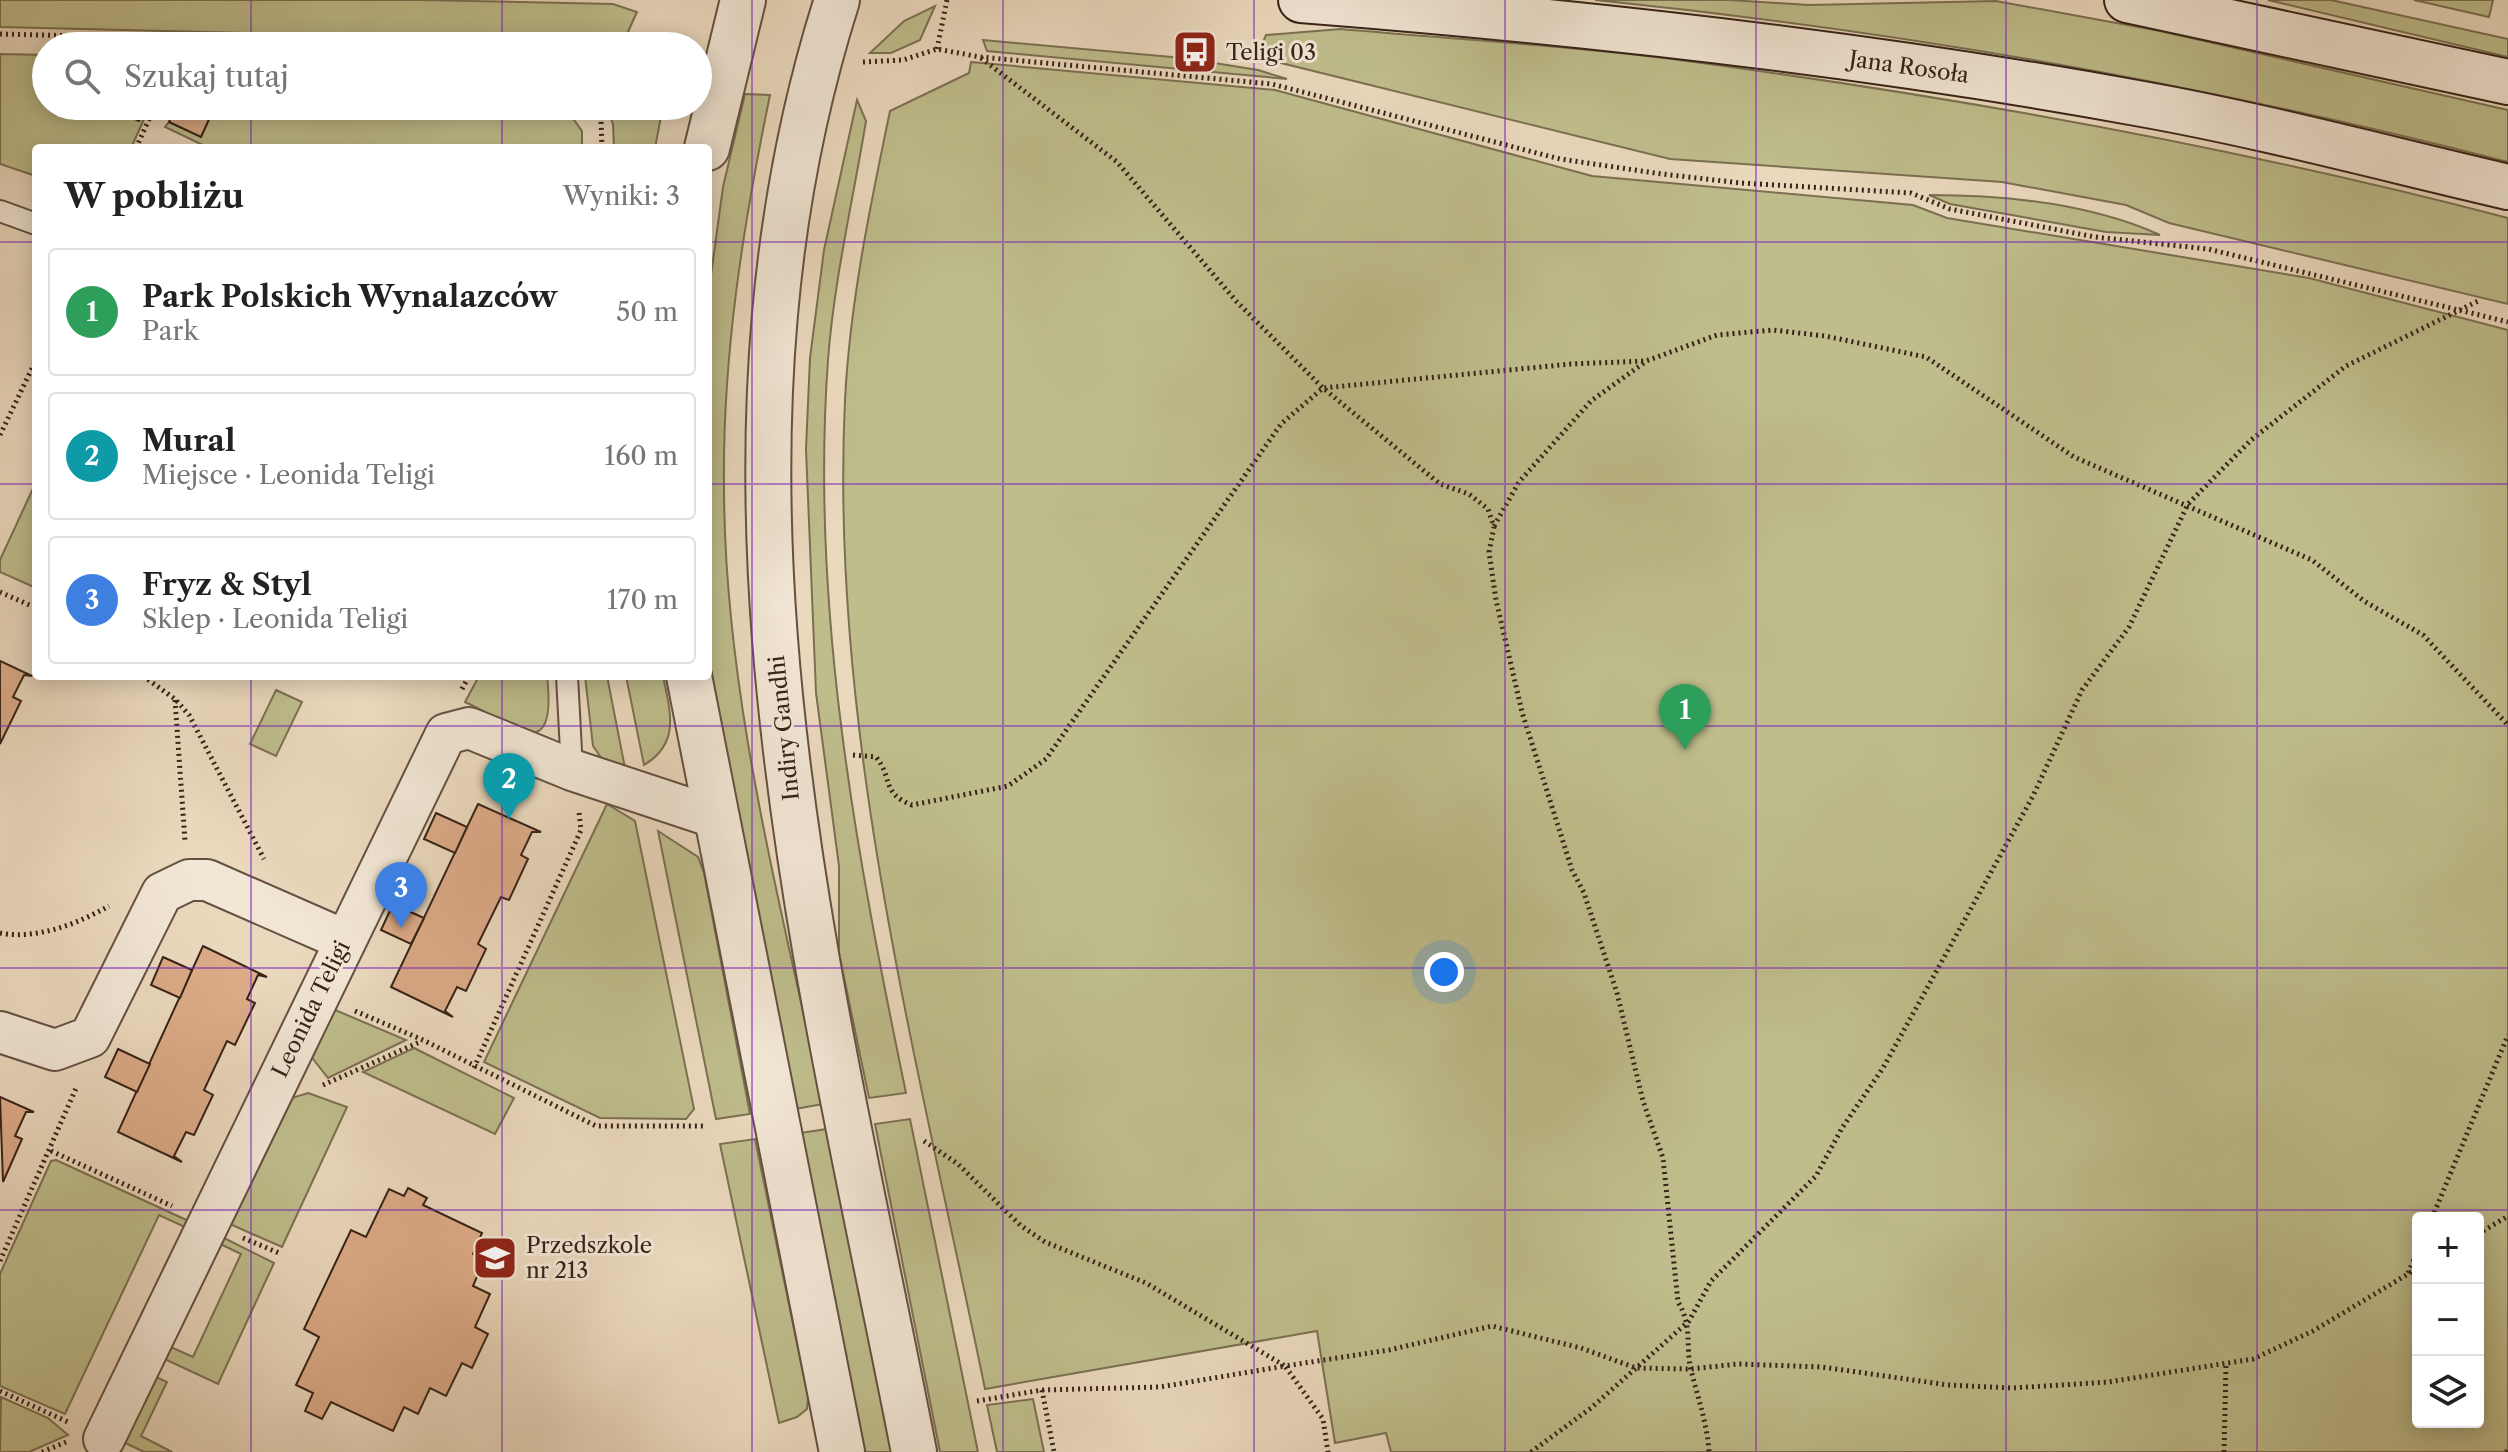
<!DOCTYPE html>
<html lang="pl">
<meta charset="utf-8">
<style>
body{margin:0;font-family:"Libre Caslon Text",serif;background:#f2f2f2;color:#222}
.controls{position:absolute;right:24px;bottom:24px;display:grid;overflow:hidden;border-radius:8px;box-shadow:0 4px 20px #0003}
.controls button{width:72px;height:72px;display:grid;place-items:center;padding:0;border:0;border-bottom:2px solid #e0e0e0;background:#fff;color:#222;font:40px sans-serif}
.you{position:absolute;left:1444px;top:972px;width:28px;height:28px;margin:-20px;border:6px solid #fff;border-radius:50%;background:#1a73e8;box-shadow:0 0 0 12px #1a73e833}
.badge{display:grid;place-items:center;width:52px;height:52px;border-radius:50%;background:#0f766e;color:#fff;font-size:26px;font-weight:700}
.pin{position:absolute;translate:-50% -66px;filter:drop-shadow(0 2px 4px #0008)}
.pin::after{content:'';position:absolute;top:42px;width:28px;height:24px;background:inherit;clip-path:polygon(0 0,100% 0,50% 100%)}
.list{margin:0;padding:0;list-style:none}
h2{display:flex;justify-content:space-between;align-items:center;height:104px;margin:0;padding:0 32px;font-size:34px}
h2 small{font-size:26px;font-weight:400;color:#767676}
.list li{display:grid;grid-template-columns:52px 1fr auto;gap:24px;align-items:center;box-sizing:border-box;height:128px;margin:0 16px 16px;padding:0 16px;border:2px solid #e0e0e0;border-radius:8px}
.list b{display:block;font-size:30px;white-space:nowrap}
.list p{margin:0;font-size:26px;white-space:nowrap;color:#767676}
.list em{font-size:26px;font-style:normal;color:#767676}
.icon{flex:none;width:44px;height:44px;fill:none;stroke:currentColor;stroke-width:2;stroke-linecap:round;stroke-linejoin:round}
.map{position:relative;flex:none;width:2508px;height:1452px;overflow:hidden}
.search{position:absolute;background:#fff;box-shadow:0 4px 20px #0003;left:32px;top:32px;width:680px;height:88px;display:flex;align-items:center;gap:20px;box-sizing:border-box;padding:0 28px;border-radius:44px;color:#767676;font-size:30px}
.panel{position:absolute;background:#fff;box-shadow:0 4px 20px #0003;left:32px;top:144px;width:680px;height:536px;border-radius:8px}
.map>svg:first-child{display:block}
.green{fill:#bfbd8c;stroke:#7b7052;stroke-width:2;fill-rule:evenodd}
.building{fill:#dcab88;stroke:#372318;stroke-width:2}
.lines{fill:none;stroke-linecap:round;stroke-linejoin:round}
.service-casing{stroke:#645042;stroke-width:24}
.minor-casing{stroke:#645042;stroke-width:44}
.tertiary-casing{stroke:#645042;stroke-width:48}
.secondary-casing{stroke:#372318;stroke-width:48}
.path{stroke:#372318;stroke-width:5;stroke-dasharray:2 4;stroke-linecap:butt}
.service{stroke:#f2e6d5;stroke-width:20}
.minor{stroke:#f2e6d5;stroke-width:40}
.tertiary{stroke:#f2e6d5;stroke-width:44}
.secondary{stroke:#f2e6d5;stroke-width:44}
.grid{fill:none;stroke:#7b2cbf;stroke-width:2;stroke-opacity:0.55}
.labels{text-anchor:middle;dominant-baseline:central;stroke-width:6;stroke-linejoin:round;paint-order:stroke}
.poi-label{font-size:22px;fill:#372318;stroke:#f2e6d5;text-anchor:start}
.street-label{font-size:22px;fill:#372318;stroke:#f2e6d5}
</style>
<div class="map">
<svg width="2508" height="1452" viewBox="0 0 2508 1452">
<rect width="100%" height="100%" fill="#ebd9be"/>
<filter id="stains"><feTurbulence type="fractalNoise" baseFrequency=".0025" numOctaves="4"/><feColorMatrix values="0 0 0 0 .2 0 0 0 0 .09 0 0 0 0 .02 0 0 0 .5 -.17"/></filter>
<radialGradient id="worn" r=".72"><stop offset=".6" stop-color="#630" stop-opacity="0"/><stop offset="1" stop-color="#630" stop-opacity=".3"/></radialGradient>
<!-- green -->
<g class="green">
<path d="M0,0H421L613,4L637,12L627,34L614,42L0,27Z"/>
<path d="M1595,0H1729L1809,5L1996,1L2160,31L2508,110V162C2209,85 1903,31 1595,0Z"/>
<path d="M2268,0H2331L2508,39V57Z"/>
<path d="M2414,0H2493L2489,17Z"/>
<path d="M935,6L920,40L891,53H870L904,21Z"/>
<path d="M1341,29C1451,39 1562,45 1672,59C1953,96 2233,146 2508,218V304L2169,223L2126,205L2002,182L1670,159L1281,63L1268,56L1263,42L1266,35Z"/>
<path d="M983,40L1183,58L1258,70L1287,79L987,51Z"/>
<path d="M0,54L46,55V106H150L131,148H36V176L0,164Z"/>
<path d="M971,62L1275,90L1592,176L1913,205L1947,218L2309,278L2508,330V1452H1391L1386,1433L1335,1443L1317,1331L985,1389C919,1066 829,732 845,400C850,302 870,207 890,111L969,73ZM2478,1218V1422H2418V1218Z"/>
<path d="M745,94L770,95C743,226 722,357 724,491C725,698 781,903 823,1104L795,1109L708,655V297L723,187Z"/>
<path d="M857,100L866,121C853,200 834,280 828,360C810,607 856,852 906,1093L869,1098L839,953V866L816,693L806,449L810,358L824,250Z"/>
<path d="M215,106H564L582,131V148H209L165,127L169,122L201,137Z"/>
<path d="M606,106H663L655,148H614L613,124Z"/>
<path d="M1929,195C2006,195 2089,203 2160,235L2106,232L1950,204Z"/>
<path d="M36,482V588L0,572V560Z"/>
<path d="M479,676H547C558,770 512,723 465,702Z"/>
<path d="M585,676H607L625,768L602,759L593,746Z"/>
<path d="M626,676H663C670,711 681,743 644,765Z"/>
<path d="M276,690L302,702L276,756L250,744Z"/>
<path d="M607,804L635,821L694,1109L686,1119L600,1118L484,1062Z"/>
<path d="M658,831L698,857L704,873L750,1114L716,1119Z"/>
<path d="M328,1007L406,1040L328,1078L310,1055Z"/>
<path d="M414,1048L514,1098L495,1134L363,1072Z"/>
<path d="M308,1093L347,1107L282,1247L223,1221L285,1100Z"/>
<path d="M910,1119L978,1452H940L875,1124Z"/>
<path d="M827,1129L893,1452H865L800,1133Z"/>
<path d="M755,1139L808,1397L807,1409L797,1417L779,1423L720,1144Z"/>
<path d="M56,1160L193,1223L189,1229L159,1215L65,1414L0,1386V1274L51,1161Z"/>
<path d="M216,1234L274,1263L218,1384L158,1356L164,1344L193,1357L241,1254L214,1241Z"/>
<path d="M149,1374L167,1382L141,1436L172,1452H144L117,1439Z"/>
<path d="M1,1397L48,1418L68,1435L29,1452H0Z"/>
<path d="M1033,1399L1044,1452H997L987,1405Z"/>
</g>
<!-- building -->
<g class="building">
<path d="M106,106H146L139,121Z"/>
<path d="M176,106H215L201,137L169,122Z"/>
<path d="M0,661L32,676L24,675L13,697L21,701L0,744Z"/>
<path d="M478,804L541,832H532L521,855L528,859L509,900L501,897L478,944L486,949L466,991L457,987L445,1011L453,1017L391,987Z"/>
<path d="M436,813L467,827L455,853L424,839Z"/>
<path d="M393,904L424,918L411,944L381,930Z"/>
<path d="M203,946L267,977L258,975L247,999L255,1003L235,1045L227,1041L204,1090L213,1095L194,1135L186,1132L174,1156L182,1162L118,1132Z"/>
<path d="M163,957L192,970L180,998L151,985Z"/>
<path d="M118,1049L150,1064L137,1092L105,1077Z"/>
<path d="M0,1097L34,1112H26L15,1136L22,1139L3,1182Z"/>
<path d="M408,1188L427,1198L423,1205L482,1233L473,1254L484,1260L473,1286L490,1294L475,1327L488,1334L472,1368L462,1363L446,1396L430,1388L418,1414L404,1407L393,1431L331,1402L322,1419L305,1411L313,1393L296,1385L319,1337L304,1329L351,1230L366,1237L389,1189L404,1196Z"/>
</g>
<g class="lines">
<!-- service casing -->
<g class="service-casing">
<g id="service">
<path d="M0,211L36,224"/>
<path d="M567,676L572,770"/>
</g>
</g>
<!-- minor casing -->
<g class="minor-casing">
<g id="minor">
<path d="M0,1032L55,1050L90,1037L162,893L189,880H207L344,940"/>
<path d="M104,1439L446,734L469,728L572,770L714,817"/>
</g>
</g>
<!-- tertiary casing -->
<g class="tertiary-casing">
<g id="tertiary">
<path d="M837,0C684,481 821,974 914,1452"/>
<path d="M707,148L743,0"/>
<path d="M689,676L842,1452"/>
</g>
</g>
<!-- secondary casing -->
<g class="secondary-casing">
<g id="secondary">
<path d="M1301,0C1583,22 1864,53 2142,104C2265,126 2387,159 2508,187"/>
<path d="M2127,0L2508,82"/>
</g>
</g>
<!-- path -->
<g class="path">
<path d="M0,34L487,46"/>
<path d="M937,49L947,0"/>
<path d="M981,58L1117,162L1237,302L1323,388L1440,484L1469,494L1488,509L1494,527L1489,552L1496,600L1522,712L1572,870L1584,893L1617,993L1643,1101L1663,1158L1678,1302C1693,1327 1685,1344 1691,1370C1698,1398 1707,1423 1709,1452"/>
<path d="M863,62L903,60L937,49L980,57L1272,84L1560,159L1662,174L1741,183L1911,193L1950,209L2095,237L2208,249L2508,322"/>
<path d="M593,106L601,120L602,148"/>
<path d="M136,148L155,106"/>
<path d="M0,435L36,360"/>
<path d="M1494,526L1519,482L1591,401L1645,362"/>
<path d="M0,592L36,608"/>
<path d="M143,676L175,699L189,715L264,859"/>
<path d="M462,689L469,676"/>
<path d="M175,700L185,841"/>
<path d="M853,755L876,757C893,778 881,793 912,805L1008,786L1046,759L1281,424L1323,388L1571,364L1646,361L1717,335L1773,330L1825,336L1926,357L2074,457L2312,560L2364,601L2423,635L2508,725"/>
<path d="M0,933C36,940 77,924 109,906"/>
<path d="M355,1011L423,1040L596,1126H705"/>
<path d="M474,1068L581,830L579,812"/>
<path d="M323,1085L422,1041"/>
<path d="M924,1141L958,1164L1020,1225L1045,1242L1146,1283L1285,1366L1389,1350L1492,1326L1581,1348L1636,1368L1691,1369L1738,1364L1822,1367L1948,1385L2012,1388L2108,1382L2253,1359L2313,1331L2418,1268"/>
<path d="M51,1151L172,1206"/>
<path d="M2432,1218L2508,1035"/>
<path d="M2478,1234L2508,1216"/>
<path d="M243,1238L279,1253"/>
<path d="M0,1261L77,1086"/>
<path d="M2408,1273L2418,1250"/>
<path d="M1042,1390L1054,1452"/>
<path d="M0,1391L68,1422"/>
<path d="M977,1401L1042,1390L1160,1387L1285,1366L1323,1419L1328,1452"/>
<path d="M42,1452L66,1442"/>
<path d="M1531,1452L1591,1408L1689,1321L1711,1281L1816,1176L1842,1128L1883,1068L2033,796L2082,690L2129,627L2188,504L2251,440L2346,366L2478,301"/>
<path d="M2224,1452L2226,1364"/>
<path d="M2506,1452L2508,1450"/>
</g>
<!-- service -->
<use href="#service" class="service"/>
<!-- minor -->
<use href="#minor" class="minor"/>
<!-- tertiary -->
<use href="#tertiary" class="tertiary"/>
<!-- secondary -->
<use href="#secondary" class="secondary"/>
</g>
<!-- grid -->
<path class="grid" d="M251,0V46M502,0V46M752,0V1452M1003,0V1452M1254,0V1452M1505,0V1452M1756,0V1452M2006,0V1452M2257,0V1452M251,106V148M502,106V148M0,242H36M708,242H2508M0,484H36M708,484H2508M251,676V1452M502,676V1452M0,726H2508M0,968H2508M0,1210H2508"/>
<!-- icons -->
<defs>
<g id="bus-square" transform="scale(2.3)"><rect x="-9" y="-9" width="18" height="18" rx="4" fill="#8f2418" stroke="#f2e6d5"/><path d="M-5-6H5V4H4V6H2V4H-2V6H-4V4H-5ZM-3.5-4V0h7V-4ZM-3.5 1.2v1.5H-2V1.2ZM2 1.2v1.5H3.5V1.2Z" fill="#fff"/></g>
<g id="school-square" transform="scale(2.3)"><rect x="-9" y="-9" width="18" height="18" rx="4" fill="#8f2418" stroke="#f2e6d5"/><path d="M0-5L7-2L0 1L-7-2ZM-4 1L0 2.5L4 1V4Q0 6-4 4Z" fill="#fff"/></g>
</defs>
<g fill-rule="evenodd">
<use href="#bus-square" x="1195" y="52"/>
<use href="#school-square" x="495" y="1258"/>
</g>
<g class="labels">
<!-- poi labels -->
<g class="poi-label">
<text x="1226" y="52">Teligi 03</text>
<text x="526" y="1245">Przedszkole<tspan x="526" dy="25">nr 213</tspan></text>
</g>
<!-- street labels -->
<g class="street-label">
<text transform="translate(1909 67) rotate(8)">Jana Rosoła</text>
<text transform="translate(784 728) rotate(-96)">Indiry Gandhi</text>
<text transform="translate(311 1009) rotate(-64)">Leonida Teligi</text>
</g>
</g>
<rect width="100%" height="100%" filter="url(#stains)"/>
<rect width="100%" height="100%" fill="url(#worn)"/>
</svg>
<div class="controls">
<button>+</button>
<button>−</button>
<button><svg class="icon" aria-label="layers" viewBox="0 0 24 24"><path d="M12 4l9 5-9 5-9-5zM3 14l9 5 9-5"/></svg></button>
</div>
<div class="you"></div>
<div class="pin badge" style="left:1685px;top:750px;background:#2e9e5b">1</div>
<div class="pin badge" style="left:509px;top:819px;background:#0f9aa8">2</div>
<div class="pin badge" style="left:401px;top:928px;background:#3f7fe0">3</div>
<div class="search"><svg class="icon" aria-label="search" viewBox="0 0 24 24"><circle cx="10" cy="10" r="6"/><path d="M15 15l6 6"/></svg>Szukaj tutaj</div>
<section class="panel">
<h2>W pobliżu<small>Wyniki: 3</small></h2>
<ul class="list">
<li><span class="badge" style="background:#2e9e5b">1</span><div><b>Park Polskich Wynalazców</b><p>Park</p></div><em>50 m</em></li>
<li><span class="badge" style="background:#0f9aa8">2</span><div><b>Mural</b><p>Miejsce · Leonida Teligi</p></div><em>160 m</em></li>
<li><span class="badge" style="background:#3f7fe0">3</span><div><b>Fryz &amp; Styl</b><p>Sklep · Leonida Teligi</p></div><em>170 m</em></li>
</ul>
</section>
</div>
